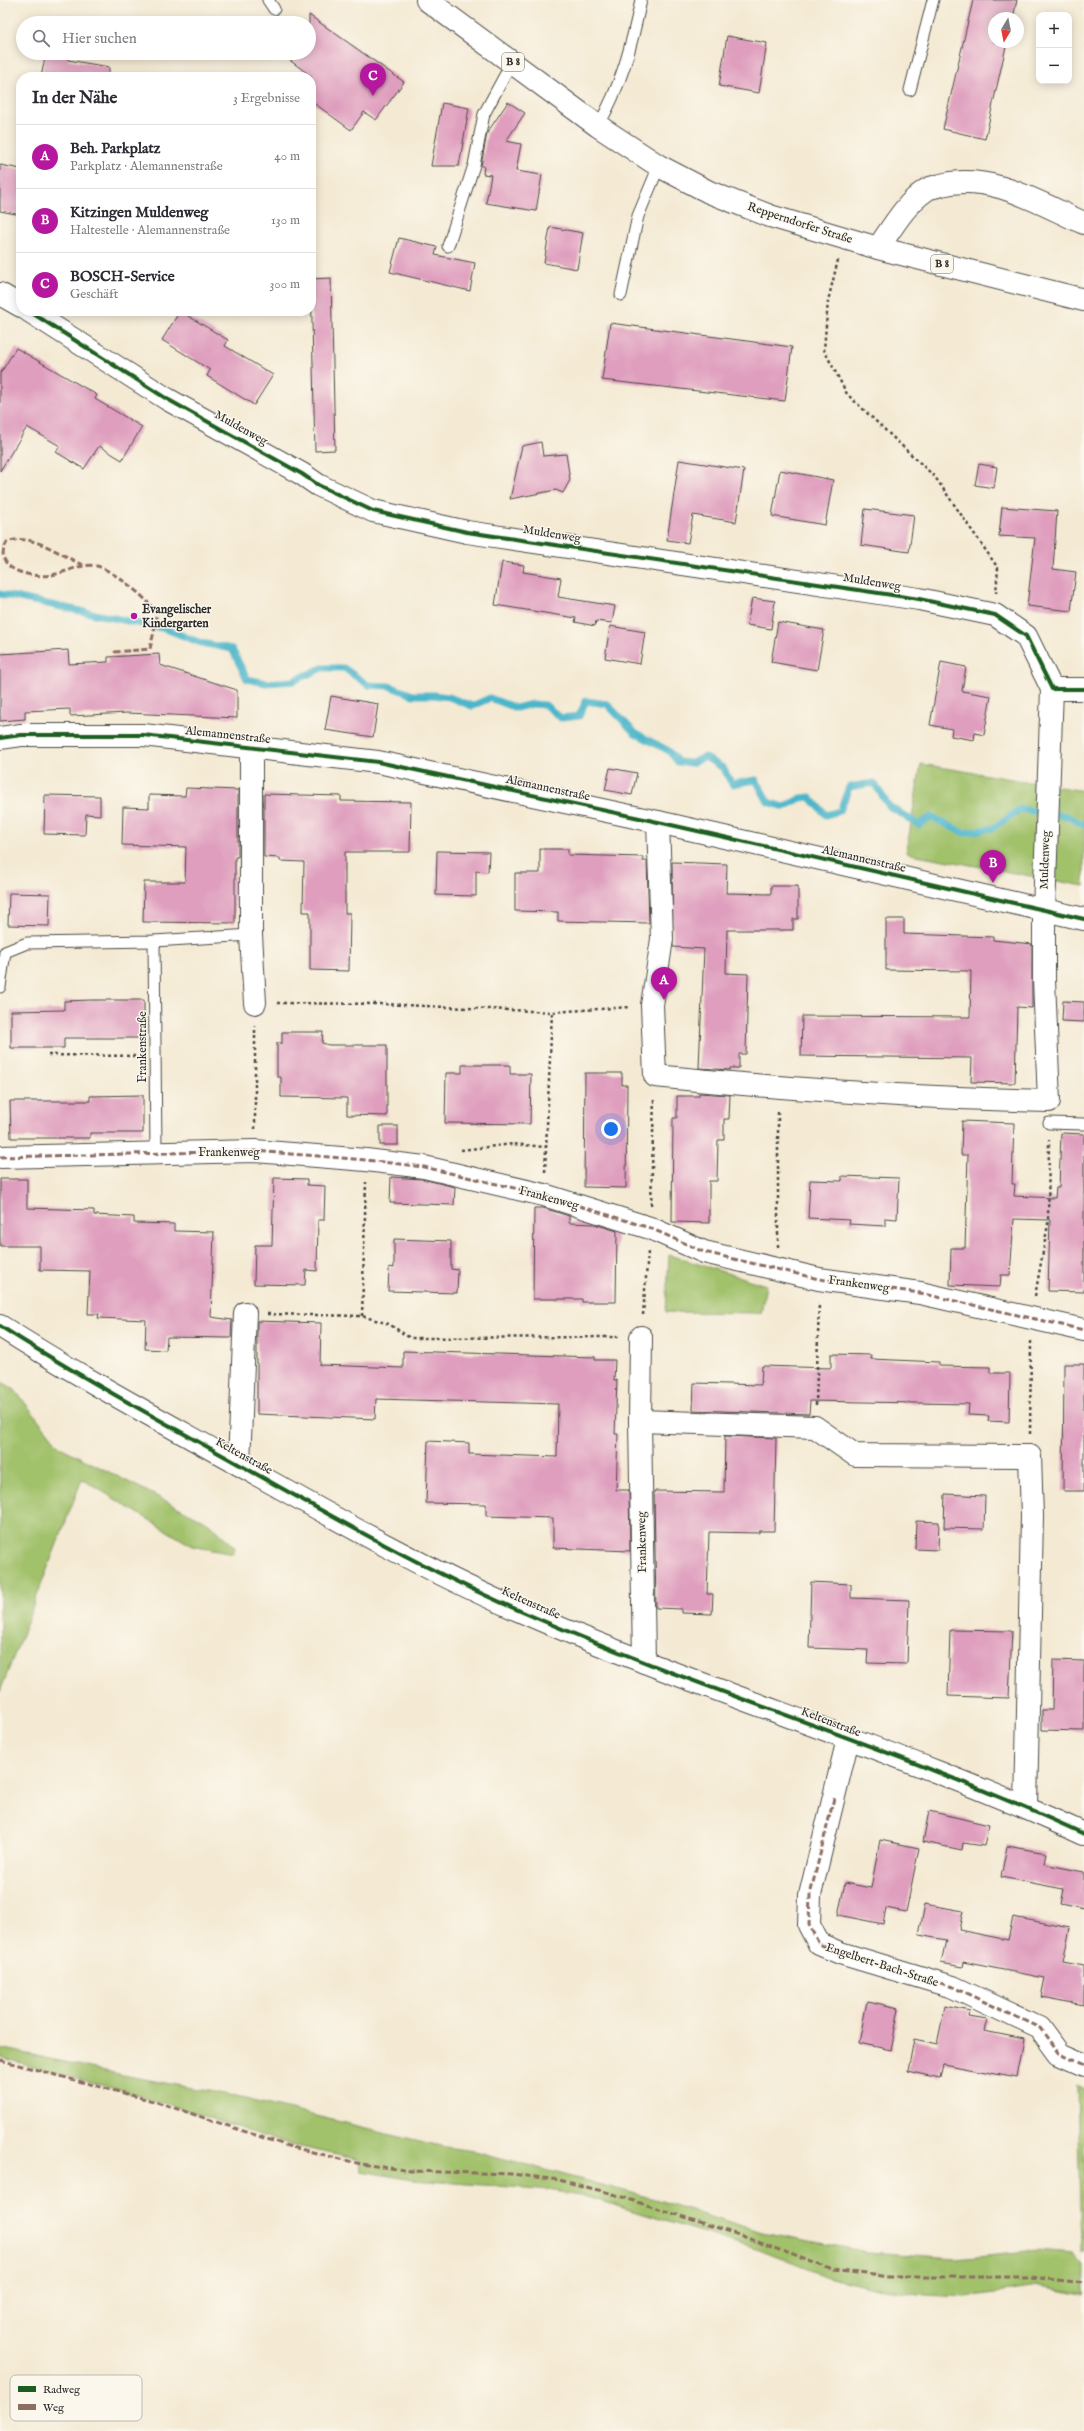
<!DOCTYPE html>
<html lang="de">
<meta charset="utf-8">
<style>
body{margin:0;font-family:"IM FELL English",serif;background:#f7f7f7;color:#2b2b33}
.controls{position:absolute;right:12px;top:12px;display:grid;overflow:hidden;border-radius:8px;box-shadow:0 2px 10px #0003}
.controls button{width:36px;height:36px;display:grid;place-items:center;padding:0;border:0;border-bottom:1px solid #e1e1e2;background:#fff;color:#2b2b33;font:20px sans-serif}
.compass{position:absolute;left:988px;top:12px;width:36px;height:36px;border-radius:50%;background:#fff;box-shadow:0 2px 10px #0003;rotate:190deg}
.you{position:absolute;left:611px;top:1129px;width:14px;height:14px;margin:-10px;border:3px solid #fff;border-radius:50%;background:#1a73e8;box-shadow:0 0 0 6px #1a73e833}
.badge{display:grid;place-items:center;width:26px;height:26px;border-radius:50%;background:#b5179e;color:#fff;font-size:13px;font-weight:700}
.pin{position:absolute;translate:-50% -33px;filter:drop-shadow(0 1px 2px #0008)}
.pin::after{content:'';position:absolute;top:21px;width:14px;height:12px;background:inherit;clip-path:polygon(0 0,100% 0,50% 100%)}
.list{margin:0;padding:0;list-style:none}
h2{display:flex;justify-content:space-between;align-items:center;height:52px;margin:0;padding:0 16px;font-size:17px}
h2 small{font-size:13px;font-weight:400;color:#7c7c81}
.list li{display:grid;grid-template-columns:26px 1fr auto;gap:12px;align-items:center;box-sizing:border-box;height:64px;padding:0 16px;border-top:1px solid #e1e1e2}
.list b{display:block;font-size:15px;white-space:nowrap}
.list p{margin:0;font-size:13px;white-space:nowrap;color:#7c7c81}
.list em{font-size:13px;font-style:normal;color:#7c7c81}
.icon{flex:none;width:22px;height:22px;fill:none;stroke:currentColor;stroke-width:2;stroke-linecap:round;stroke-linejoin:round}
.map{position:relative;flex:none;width:1084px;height:2431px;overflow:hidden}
.search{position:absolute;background:#fff;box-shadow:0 2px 10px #0003;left:16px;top:16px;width:300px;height:44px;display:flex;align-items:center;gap:10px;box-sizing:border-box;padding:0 14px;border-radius:22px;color:#7c7c81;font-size:15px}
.panel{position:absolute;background:#fff;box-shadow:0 2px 10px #0003;left:16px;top:72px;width:300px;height:244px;border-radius:16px}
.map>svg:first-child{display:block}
.green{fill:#a1c16a;stroke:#66764a}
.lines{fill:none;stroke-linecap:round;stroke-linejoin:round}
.stream{stroke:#4cb6ca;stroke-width:7}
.building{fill:#df9ebe}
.lane-casing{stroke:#494844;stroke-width:13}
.street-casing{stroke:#494844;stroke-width:24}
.primary-casing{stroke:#494844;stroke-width:24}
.path{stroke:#494844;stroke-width:2.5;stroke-dasharray:3 3;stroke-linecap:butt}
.lane{stroke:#fff;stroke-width:11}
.street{stroke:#fff;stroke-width:22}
.primary{stroke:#fff;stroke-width:22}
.quiet{stroke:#8d6e63;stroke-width:3;stroke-dasharray:6 3;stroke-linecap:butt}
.cycleway-casing{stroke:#fbf7ec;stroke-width:6}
.cycleway{stroke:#1b5e20;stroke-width:4}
.poi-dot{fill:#b5179e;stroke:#fbf7ec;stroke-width:1.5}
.labels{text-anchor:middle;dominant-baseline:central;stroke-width:3;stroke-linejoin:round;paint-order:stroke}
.shield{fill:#fbf7ec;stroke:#696865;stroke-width:1}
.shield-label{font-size:11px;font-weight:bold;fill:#2b2b2b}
.street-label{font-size:12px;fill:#2b2b2b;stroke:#fbf7ec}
.poi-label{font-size:12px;font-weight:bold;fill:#2b2b2b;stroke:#fbf7ec;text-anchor:start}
.key{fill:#fbf7ec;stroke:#bdbab2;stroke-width:1}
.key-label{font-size:11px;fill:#2b2b2b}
</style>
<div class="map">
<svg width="1084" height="2431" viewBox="0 0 1084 2431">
<rect width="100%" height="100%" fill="#fbf7ec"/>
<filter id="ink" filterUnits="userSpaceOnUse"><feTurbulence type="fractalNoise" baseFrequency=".025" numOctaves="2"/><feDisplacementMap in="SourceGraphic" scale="8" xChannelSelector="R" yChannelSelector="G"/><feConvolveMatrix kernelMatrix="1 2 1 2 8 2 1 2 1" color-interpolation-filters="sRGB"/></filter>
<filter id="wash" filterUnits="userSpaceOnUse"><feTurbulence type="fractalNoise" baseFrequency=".012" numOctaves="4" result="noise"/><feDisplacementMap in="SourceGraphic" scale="16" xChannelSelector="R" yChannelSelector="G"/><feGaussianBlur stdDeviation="0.9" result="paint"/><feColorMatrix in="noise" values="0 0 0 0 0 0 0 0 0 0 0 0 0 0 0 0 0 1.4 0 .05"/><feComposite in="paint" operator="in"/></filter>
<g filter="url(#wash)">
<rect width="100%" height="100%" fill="#f4ead4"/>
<!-- green -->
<g class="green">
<path d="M921,764L1084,791V886L906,853Z"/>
<path d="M669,1255L766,1285L761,1313L666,1312Z"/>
<path d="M0,1381L14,1389L60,1447L209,1523L235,1547L233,1554L192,1546L82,1479L0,1692Z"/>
<path d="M0,2048L128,2076L224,2094L445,2147L475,2151L658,2200L762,2232L868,2252L957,2258L1037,2250L1074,2253L1084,2264V2295L1039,2287L965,2297L926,2295L877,2289L828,2277L759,2250L581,2195L539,2189L412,2180L361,2171L360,2160L287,2144L158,2101L0,2057Z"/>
<path d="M1077,2085L1084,2089V2251H1081Z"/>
</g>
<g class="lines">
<!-- stream -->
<path class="stream" d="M0,594L166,629L201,643L232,649L247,679L266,683L293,681L322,668H344L368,685L389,686L413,695H433L449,697L472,706L490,698L516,708L532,704L545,705L561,718L579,716L586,701L607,704L635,733L669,751L678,762L692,763L705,757L723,768L732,784L756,780L768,802L784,807L801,798L810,797L826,815L840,811L849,787L874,783L889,806L919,825L931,817L964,833L993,828L1020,809L1067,816L1084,825"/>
</g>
<g id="blocks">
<!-- building -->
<g class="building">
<path d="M973,0H1017L1013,18H994V42H1007L985,139L943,129Z"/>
<path d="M309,15L404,82L376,120L364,112L351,130L311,101V76L280,53H309Z"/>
<path d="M727,36L767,43L759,93L719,86Z"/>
<path d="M46,53H69L68,60L109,67V77H41Z"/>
<path d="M508,102L525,113L506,141L521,144L516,171L542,175L536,211L486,203L491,175L483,174L484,166H481L487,133Z"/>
<path d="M442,103L469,108L459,166H431Z"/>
<path d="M0,165L21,169V215L0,211Z"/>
<path d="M550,227L583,233L577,269L544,263Z"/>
<path d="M399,238L437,247L435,255L475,263L470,291L390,272Z"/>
<path d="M331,278L335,450L315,451L311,279Z"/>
<path d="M180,311L228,340L225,346L273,375L254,405L207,376L210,370L162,340Z"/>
<path d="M610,323L792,347L785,401L602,380Z"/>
<path d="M16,348L97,395L95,399L142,427L122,460L99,446L84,469L56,452L60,446L27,427L0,471V374Z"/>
<path d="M541,442L543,456L566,454L570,480L563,493L556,490L510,499L522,446Z"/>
<path d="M679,460L744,470L736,522L693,515L688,543L667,540Z"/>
<path d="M979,464L997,467L994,488L975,485Z"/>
<path d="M780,470L833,480L825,525L772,516Z"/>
<path d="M1002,507L1057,511L1053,569L1076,572L1071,611L1027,606L1035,538L999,536Z"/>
<path d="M865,509L914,515L909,552L861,545Z"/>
<path d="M502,562L524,565L523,572L561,578L558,597L615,606L612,623L596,621L595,626L575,622L576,618L495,605Z"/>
<path d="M752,598L775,601L771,629L747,625Z"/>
<path d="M778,622L824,630L817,670L771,662Z"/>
<path d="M610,626L645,632L640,664L605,658Z"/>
<path d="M68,650L69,664L108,662V657L159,654L160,665L237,690V718L127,713L70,716V709L25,711V719L0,721V654Z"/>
<path d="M941,662L966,667L962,691L991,696L984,735L975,733L974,740L951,736L952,729L930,725Z"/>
<path d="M331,696L378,704L373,737L325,730Z"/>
<path d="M610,768L637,773L632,795L605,790Z"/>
<path d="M186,788L238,790V857H235V923L143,922L144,882H185L186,847L122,845L123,807L149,808V795L185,796Z"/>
<path d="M264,794L341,796V801L411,802L410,852H345V913H350L349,971L310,970V912H303L304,862L280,861V858L264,857Z"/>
<path d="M45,795L100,796V815L86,814L85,835L44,834Z"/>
<path d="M540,849H568V855L643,857V861H647L649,923L558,921V912L515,911V873H540Z"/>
<path d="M437,851L489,852L488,872L476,871V896L436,895Z"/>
<path d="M672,862L727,864L726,893L771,894V886H798V919H793V930H727L726,973L748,974L746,1054H739V1068H730V1070L699,1068L704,949L673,947Z"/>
<path d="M9,893L50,894L49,926L8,925Z"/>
<path d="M886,919H904V934L993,937V940L1032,944V1008L1017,1007L1015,1083L971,1082L972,1058L801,1056L802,1016L970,1017L971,971L886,970Z"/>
<path d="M91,1000H144V1038H64V1048H11V1011L64,1010V1001Z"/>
<path d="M1063,1001L1084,1002V1022L1062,1021Z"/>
<path d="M282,1032H323L322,1043L329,1045H387V1116L347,1115V1098L281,1097V1077H277V1043H282Z"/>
<path d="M462,1065H510V1074H531L530,1124L445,1123L446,1073H462Z"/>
<path d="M585,1073H622V1085H627L626,1188L584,1187Z"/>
<path d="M699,1093L730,1095L729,1119H724V1140H718L717,1181H709V1223L672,1222L673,1118H677V1096H699Z"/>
<path d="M143,1095V1133H90V1138H11L10,1101H90V1096Z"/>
<path d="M962,1121L1014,1123L1012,1184H1015L1014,1196L1055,1198L1056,1188H1059L1061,1133L1084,1134V1292L1048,1291L1050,1220L1014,1219L1010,1275H1001L1000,1287L950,1285L951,1248H965L968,1155H961Z"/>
<rect x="380" y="1126" width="18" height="19"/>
<path d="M842,1176L899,1178L897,1219L885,1218V1226L849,1224L850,1220L808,1218L810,1180L842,1181Z"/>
<path d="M391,1177L422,1179L455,1187L454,1205L390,1203Z"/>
<path d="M274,1178L307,1179V1185L325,1186L324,1220H318L317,1271L306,1270L305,1285L254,1284L255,1245H272Z"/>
<path d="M0,1179H27V1208L94,1210V1215L134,1217V1223L174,1224V1231L214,1232L211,1317L232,1320L231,1338L167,1337L166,1350L145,1349L146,1320L98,1318L99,1314H88L90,1271L40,1270V1246H0Z"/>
<path d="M534,1208H543L569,1216V1223L594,1224L617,1231L616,1302H582V1299H533Z"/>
<path d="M394,1239L451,1241V1269L458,1270L457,1293L388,1291L389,1267L394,1268Z"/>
<path d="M257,1321L321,1323L320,1365L403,1368V1351L595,1357V1360H615L614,1380H617L615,1434H618L616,1490H629L630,1551L553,1548V1518L486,1516V1504L426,1503L428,1441L469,1443V1454L557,1457L558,1404L376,1399L375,1419L257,1414Z"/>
<path d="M831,1354L871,1355V1359L939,1362V1366L990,1367V1373H1010L1009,1422L988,1421L989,1416L968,1415L969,1404L810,1401L809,1414L693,1410L694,1383L761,1385L762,1366L831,1368Z"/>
<path d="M1064,1364H1084V1491H1063Z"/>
<path d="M725,1436L776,1438L774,1531H759V1533L709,1532L707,1594H713L712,1614L682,1613V1609L656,1608L654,1491L724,1492Z"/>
<path d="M945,1494L985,1496L984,1529L944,1528Z"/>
<path d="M916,1521L939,1522L938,1550L915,1549Z"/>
<path d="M811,1582L851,1584V1598L909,1600L907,1664L867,1663L868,1650L809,1648Z"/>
<path d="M950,1630L1012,1631L1009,1698L948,1696Z"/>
<path d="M1053,1660L1084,1661V1731L1042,1730V1710H1052Z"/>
<path d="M929,1811L989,1825L984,1846L963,1843L962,1850L923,1842Z"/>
<path d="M880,1840L919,1848L906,1912L886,1908L883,1924L838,1915L845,1883L871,1888Z"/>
<path d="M1007,1846L1046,1853L1044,1864L1084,1872V1909L1060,1904L1063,1889L1001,1877Z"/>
<path d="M925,1904L963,1911L959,1930L1008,1940L1013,1917L1070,1928L1063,1962L1084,1966V2005L1041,1997L1045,1978L963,1962L962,1967L941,1963L946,1940L919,1935Z"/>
<path d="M867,2001L899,2008L891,2050L859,2043Z"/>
<path d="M945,2006L970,2011L969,2016L987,2019L984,2031L1024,2039L1017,2078L943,2064L940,2078L908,2071L914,2039L937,2044Z"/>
</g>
</g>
</g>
<g filter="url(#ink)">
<use href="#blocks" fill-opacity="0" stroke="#494844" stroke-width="1"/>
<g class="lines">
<!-- lane casing -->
<g class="lane-casing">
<g id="lane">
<path d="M268,0L274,9"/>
<path d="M910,90L933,0"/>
<path d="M598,126C621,87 632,44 641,0"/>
<path d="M448,246L474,165L484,114L512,62"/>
<path d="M621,295L638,216L659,166"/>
<path d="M154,941L156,1152"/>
<path d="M0,987L5,952L27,943L154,941L251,935"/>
<path d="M1049,1123L1084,1124"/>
</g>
</g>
<!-- street casing -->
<g class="street-casing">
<g id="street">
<path d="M878,248C892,228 905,204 926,190C930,187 936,187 941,185C991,172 1040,204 1084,223"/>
<path d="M0,294L21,306"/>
<path d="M29,311L167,399L302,474L318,485L373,511L467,532L919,599L995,615L1026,636L1052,689H1084"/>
<path d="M0,738L21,735H143L378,762L658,822L1084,919"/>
<path d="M251,747V935L255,1003"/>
<path d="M658,822L662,939L652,1005L655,1076C786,1089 917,1098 1049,1101L1044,980V911L1052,689"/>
<path d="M0,1157L255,1151L366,1160L424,1167L544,1195L650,1228L704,1252L819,1279L920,1293L1084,1330"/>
<path d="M0,1326C78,1376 160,1420 240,1465C331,1516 422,1568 518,1610C704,1692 900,1749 1084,1834"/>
<path d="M641,1337L640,1421L644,1662"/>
<path d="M640,1421L815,1427L855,1455L1030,1456L1032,1516L1026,1807"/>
<path d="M239,1464L245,1313"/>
<path d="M848,1739L810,1895L809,1925L819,1944L840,1953L953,1987L1040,2028L1059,2054L1084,2065"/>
</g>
</g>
<!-- primary casing -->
<g class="primary-casing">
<path id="primary" d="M427,0L598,126L659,166L709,192L770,216L878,248L1084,300"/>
</g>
<!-- path -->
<g class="path">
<path d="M838,260L828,301L824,350L847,394L935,477L998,568L996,593"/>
<path d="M277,1003L383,1004L552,1012L630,1007"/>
<path d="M48,1055L138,1056"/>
<path d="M255,1129V1026"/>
<path d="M461,1150L513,1144L545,1147"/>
<path d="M545,1172L552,1012"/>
<path d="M651,1205L654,1098"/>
<path d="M778,1247V1110"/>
<path d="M1035,1296L1048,1224L1049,1140"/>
<path d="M267,1314L362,1316L389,1324L410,1338L619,1337"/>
<path d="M643,1315L648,1252"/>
<path d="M362,1316L366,1182"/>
<path d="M816,1405L819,1302"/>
<path d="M1030,1434L1031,1341"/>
</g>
<!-- lane -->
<use href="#lane" class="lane"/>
<!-- street -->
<use href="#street" class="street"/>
<!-- primary -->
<use href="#primary" class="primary"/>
<!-- quiet -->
<g class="quiet">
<path d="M83,565C60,555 32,532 7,542C2,551 1,558 9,566C19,575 43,578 56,574C70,571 82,563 97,566C110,569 155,602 156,616C156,626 152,639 150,649L115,652V657"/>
<path d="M0,1157L255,1151L366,1160L424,1167L544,1195L650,1228L704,1252L819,1279L920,1293L1084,1330"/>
<path d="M834,1798L810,1895L809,1925L819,1944L840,1953L953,1987L1040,2028L1059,2054L1084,2065"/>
<path d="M0,2060L157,2102L288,2146L361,2164L411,2171L511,2174L559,2180L610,2193L742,2236L833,2270L890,2277H1031L1084,2283"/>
</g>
<!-- cycleway casing -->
<g class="cycleway-casing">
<g id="cycleway">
<path d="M29,311L167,399L302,474L318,485L373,511L467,532L919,599L995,615L1026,636L1052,689H1084"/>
<path d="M0,738L21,735H143L378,762L658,822L1084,919"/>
<path d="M0,1326C78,1376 160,1420 240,1465C331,1516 422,1568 518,1610C704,1692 900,1749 1084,1834"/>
</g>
</g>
<!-- cycleway -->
<use href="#cycleway" class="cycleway"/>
</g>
</g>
<!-- markers -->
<circle class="poi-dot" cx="134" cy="616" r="4"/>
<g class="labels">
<!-- shield labels -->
<g class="shield">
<rect x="502" y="53" width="22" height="18" rx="3"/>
<rect x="931" y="255" width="22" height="18" rx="3"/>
</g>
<g class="shield-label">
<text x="513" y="62">B 8</text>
<text x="942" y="264">B 8</text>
</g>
<!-- street labels -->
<g class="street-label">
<text transform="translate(800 223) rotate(18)">Repperndorfer Straße</text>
<text transform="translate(241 428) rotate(29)">Muldenweg</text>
<text transform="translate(552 534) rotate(9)">Muldenweg</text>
<text transform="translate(872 582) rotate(9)">Muldenweg</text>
<text transform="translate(228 735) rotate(6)">Alemannenstraße</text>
<text transform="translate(548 788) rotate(12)">Alemannenstraße</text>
<text transform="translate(864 859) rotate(13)">Alemannenstraße</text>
<text transform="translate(1045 860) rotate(-88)">Muldenweg</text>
<text transform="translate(142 1047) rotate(-90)">Frankenstraße</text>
<text x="229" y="1152">Frankenweg</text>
<text transform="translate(549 1198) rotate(15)">Frankenweg</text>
<text transform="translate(859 1284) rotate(8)">Frankenweg</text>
<text transform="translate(244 1456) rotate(29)">Keltenstraße</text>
<text transform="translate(642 1542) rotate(-91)">Frankenweg</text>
<text transform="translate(531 1603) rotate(24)">Keltenstraße</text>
<text transform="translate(831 1722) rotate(21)">Keltenstraße</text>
<text transform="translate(882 1965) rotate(18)">Engelbert-Bach-Straße</text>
</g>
<!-- poi labels -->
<g class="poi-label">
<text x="142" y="609">Evangelischer<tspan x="142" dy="14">Kindergarten</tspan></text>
</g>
</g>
<!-- legend -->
<rect x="10" y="2375" width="132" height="46" rx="6" class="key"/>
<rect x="18" y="2386" width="18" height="6" fill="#1b5e20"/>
<rect x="18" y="2404" width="18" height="6" fill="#8d6e63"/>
<g class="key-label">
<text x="43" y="2393">Radweg</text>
<text x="43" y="2411">Weg</text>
</g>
</svg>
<div class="controls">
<button>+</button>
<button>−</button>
</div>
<svg class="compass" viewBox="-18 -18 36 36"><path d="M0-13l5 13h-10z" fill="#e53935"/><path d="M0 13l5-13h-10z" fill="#7c7c81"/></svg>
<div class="you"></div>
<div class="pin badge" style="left:664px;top:1000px">A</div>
<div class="pin badge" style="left:993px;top:883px">B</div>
<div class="pin badge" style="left:373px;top:96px">C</div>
<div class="search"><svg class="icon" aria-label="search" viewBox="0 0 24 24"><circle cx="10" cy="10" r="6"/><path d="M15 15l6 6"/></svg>Hier suchen</div>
<section class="panel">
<h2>In der Nähe<small>3 Ergebnisse</small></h2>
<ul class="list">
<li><span class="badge">A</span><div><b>Beh. Parkplatz</b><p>Parkplatz · Alemannenstraße</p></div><em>40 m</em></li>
<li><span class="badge">B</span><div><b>Kitzingen Muldenweg</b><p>Haltestelle · Alemannenstraße</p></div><em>130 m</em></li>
<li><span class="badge">C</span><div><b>BOSCH-Service</b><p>Geschäft</p></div><em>300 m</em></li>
</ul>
</section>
</div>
